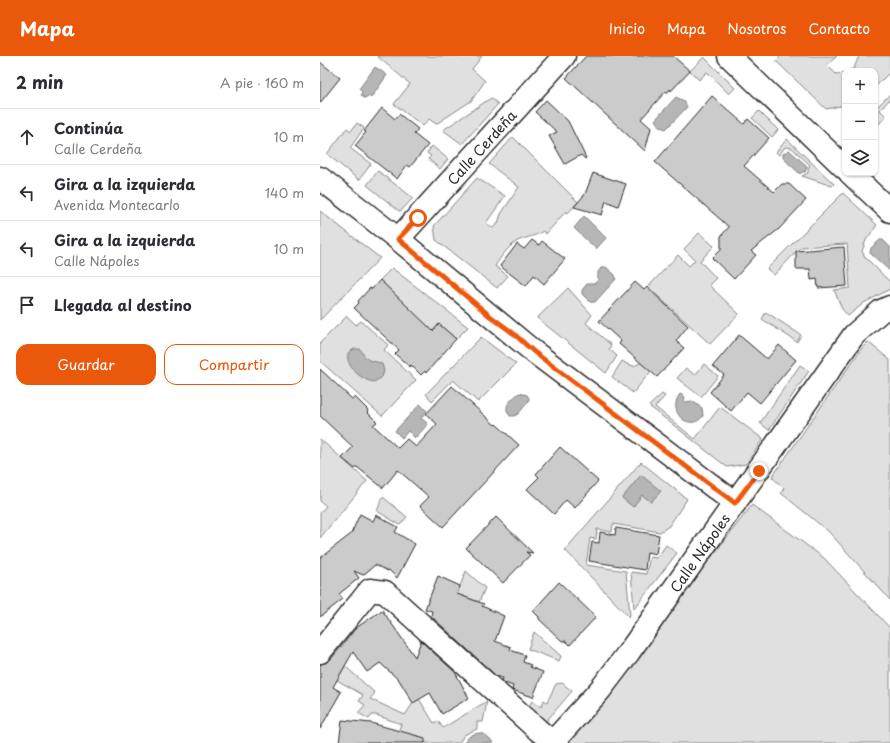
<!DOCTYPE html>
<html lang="es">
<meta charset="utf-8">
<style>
body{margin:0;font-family:"Playpen Sans",sans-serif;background:#f7f7f7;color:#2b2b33}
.controls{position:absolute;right:12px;top:12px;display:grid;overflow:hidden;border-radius:8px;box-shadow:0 1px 3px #0004}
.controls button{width:36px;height:36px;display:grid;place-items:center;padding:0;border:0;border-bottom:1px solid #e1e1e2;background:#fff;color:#2b2b33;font:20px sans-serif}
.stop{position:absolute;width:12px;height:12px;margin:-9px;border:3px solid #ea580c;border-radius:50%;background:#fff}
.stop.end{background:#ea580c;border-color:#fff;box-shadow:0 1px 4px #0008}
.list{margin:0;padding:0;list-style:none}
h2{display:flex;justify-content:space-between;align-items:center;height:52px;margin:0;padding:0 16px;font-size:17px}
h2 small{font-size:13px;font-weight:400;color:#7c7c81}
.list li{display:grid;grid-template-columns:26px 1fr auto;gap:12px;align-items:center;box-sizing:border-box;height:56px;padding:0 16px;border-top:1px solid #e1e1e2}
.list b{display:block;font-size:15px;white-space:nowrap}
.list p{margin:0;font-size:13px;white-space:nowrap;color:#7c7c81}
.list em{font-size:13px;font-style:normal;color:#7c7c81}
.actions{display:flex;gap:8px;padding:12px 16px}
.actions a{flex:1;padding:9px 0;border:1px solid #ea580c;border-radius:12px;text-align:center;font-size:14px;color:#ea580c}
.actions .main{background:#ea580c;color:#fff}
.icon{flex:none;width:22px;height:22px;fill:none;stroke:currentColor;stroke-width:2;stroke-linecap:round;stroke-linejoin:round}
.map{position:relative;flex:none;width:570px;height:687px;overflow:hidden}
header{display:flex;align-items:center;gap:24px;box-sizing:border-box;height:56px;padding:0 20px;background:#ea580c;color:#fff}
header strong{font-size:19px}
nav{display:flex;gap:22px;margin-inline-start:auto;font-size:14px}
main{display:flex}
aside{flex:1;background:#fff}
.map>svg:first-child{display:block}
.green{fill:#e0e0e0;stroke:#868686}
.water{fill:#b6b6b6;stroke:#7e7e7e}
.building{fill:#cbcbcb;stroke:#2b2b2b}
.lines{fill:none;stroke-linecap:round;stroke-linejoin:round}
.minor-casing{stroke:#2b2b2b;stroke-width:25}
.minor{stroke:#fff;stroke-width:22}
.route{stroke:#ea580c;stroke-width:5}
.labels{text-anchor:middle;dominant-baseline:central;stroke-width:3.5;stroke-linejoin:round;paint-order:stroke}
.street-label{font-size:14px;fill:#2b2b2b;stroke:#fff}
</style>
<header>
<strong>Mapa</strong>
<nav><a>Inicio</a><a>Mapa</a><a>Nosotros</a><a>Contacto</a></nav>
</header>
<main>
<aside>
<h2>2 min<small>A pie · 160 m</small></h2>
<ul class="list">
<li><svg class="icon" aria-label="ahead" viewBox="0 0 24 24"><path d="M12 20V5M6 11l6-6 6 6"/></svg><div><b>Continúa</b><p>Calle Cerdeña</p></div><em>10 m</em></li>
<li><svg class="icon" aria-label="left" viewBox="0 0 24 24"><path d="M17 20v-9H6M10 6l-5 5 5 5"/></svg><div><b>Gira a la izquierda</b><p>Avenida Montecarlo</p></div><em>140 m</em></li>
<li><svg class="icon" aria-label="left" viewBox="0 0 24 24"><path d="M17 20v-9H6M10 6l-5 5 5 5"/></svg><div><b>Gira a la izquierda</b><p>Calle Nápoles</p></div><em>10 m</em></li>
<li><svg class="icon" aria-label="arrive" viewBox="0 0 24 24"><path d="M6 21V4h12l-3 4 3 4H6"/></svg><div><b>Llegada al destino</b></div></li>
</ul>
<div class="actions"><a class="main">Guardar</a><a>Compartir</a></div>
</aside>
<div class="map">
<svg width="570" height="687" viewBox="0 0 570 687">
<rect width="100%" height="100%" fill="#fff"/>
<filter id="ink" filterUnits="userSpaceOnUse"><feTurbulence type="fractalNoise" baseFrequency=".025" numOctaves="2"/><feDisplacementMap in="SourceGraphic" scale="8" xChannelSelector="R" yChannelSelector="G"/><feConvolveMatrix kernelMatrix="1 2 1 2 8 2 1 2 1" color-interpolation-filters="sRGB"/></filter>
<g filter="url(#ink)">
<!-- green -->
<g class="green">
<path d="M57,0H162L152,13L165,25L151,45L116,68L109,63L103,70L74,48L90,28Z"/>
<path d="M461,0H517L507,9L516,18L525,17V49L506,53L456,5Z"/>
<path d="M539,0H570V16L555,31V15H528L534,12Z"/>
<path d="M384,1L415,32L409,38L387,16L379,24L370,15Z"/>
<path d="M570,38V43L560,54L566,60L558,69L555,66V53Z"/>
<path d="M171,42L178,48L142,88L123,74Z"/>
<path d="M439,55L458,74L452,81L432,62Z"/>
<path d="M37,67L44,72L30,92L51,108L39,124L7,98L27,72L31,75Z"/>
<path d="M193,81L258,146L248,157L246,155L226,178L223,175C215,181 204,181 196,186C187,192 181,201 175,210L188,220L177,232L116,184L114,170L157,122L185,140L166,167L173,172L178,167L181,158L199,131L169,108Z"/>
<path d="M467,83L514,128L512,130L482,120L488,117V112L490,109L472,92L465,91L459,99L456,96Z"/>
<path d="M112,90L128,103L120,113L108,103L111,100L107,97Z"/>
<path d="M58,115L93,142L82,154L79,155L47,129Z"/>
<path d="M523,137L557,169L546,184L542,195L545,201L570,226V233L544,247L528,260L522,253L514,234L530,232L527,188L481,191L454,219L447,213Z"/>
<path d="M0,155L60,202L0,264Z"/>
<path d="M379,177L394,190L380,205L396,222L389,229L419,258L390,288L328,231L358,199L369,210L375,204L364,193Z"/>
<path d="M72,212L148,271L136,283L119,268L110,279L70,275L91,254L60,224Z"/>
<path d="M248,232L272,259L266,267L291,289L289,293L297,300L286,317L217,262Z"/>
<path d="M446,256L481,279L477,286L442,263Z"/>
<path d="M27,260L36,269L41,265L66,287L68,289L64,294L96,324L62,360L0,305V287Z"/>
<path d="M161,281L196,308L158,346L133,324L112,345L106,338Z"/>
<path d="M548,286L570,304V544L509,476L461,437L464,432L452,421L542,292Z"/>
<path d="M302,305L307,308L314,310L322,306L332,314L313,337L292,321Z"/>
<path d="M384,308L398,320L381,341L357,322L366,312L375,319Z"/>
<path d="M480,309L489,315L449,374L440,367Z"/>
<path d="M342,338L345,340L335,351L375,383L400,351L443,383L426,408L407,411L329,350Z"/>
<path d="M0,383L47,425L0,482V457L6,450L0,445Z"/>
<path d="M321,406L367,443L349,470L340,476L293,468L292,476L277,473L276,483L270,482L266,509L306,515L310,559L309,561L245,494Z"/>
<path d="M63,441L87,461L80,469L57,455Z"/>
<path d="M432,449L504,502L570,572V687H242L285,638Z"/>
<path d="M346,489L357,497L314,553L311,516L326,518L330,501L337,502Z"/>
<path d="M146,515L165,532L159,546L137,538Z"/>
<path d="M214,576L241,600L239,605L208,593Z"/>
<path d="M25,610L55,637L50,643L85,659L93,647L99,643L114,667L118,665L123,672L167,645L163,666H157V673L144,679L139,687H105L77,679L81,668L56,659H52L49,663L38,657L45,649L39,645L43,639L17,624Z"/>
<path d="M242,627L252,635L224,668L207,654L212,645L221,651L224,644L227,646L236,628Z"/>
</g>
<!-- water -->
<g class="water">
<path d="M55,11L67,19L51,42L49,40L44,42L41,39L42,36L39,33Z"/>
<path d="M356,41L364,45L367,51L346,73L340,71L335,64Z"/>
<path d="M469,94L487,110L485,116H482L480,118L463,102V98Z"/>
<path d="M264,160L286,182L276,193L254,172Z"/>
<path d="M560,184H563L570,191V215L550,197L551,192Z"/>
<path d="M286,211L295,219L296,223L275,246H270L262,238V234L267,228C278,228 278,226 278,216L281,212Z"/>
<path d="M34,293H40C43,296 43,299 46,302C50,306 57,305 62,308L64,315L62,321L54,326C41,324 25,310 28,297Z"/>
<path d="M199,337L207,339L209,342L208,347C201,352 200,361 190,360C182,350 191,344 199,337Z"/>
<path d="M360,338L365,341L364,345L366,346L372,345L382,352L383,360C370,377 346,356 360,338Z"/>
<path d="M100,348L107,355L101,362L108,368L95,382L88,375L82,382L75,375Z"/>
<path d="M321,419L341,435L331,446L322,439L313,451L302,442Z"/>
<path d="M159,677C166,678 169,681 173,687H144C147,681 152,678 159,677Z"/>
</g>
<!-- building -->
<g class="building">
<path d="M266,0H353L370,15L351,35L350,33L347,37L346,35L321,63L331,72L325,95L246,22Z"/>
<path d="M0,6L20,22L0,47Z"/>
<path d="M392,40L424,68L428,63L449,82L424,110L454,136L462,128H469L486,144L459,173L431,195L436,199L414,223L392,202L401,193V180L409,171L335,106Z"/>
<path d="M226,44L248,65L266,102L265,103L261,99L245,108L229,80L237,76L215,56Z"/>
<path d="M62,52L75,63L79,58L98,73L94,78L108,89L90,111L87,109L77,123L35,90L46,76L44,75Z"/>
<path d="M273,117L306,128L298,150L286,145L282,159L254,151L265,138Z"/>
<path d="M212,184L219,189L222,185L245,203L224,228L214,219L206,230L180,210L197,188L204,193Z"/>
<path d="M524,191L527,230L498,232L497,223L491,224L490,213H476V195Z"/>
<path d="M60,224L113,275L119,268L136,283L106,317L105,315L101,319L91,309L90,311L75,298L79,294L34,252L39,247L38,245L50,232L52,233Z"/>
<path d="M315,226L324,234L327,231L368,270L356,285L364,292L337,321L299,288L301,285L279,265Z"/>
<path d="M419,279L447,303L459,289L476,304L440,347L427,336L411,355L390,336L404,319L393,310Z"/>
<path d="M0,313L32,343L35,341L48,354L47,356L57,366L53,369L78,392L87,383L96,391L117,368L106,358L132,330L175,369L176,368L199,389L123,471L100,450L109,441L78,414L63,432L37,411L35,413L22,402L33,391L0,360Z"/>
<path d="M240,391L278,425L255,452L246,444L234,458L207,433L219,421L216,418Z"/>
<path d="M40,458L53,465L56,459L78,471L75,476L95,488L77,522L69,514L68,515L55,509L43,519L34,515L39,522L19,538L23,543L0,561V502L31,478Z"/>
<path d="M176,461L213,497L206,496L210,499L183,527L146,492Z"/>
<path d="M296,472L339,479L336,498L327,496L325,514L269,505L272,486L279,487L280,476L295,479Z"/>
<path d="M118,520L140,530L137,538L164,548L162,550L184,560L175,585L191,591L190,594L205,599L203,606L211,609L210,611L223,616L213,641L192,634L193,630L185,627L182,625L183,622L176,620L111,560L112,555L105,553Z"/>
<path d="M239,526L276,561L250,589L246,585H242L219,563V561L213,555Z"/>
<path d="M62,554L95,601L101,585L135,616L149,642L122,658L110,637L93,647L79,624L60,607L47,616L33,596L13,631L21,636L0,673V608L5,607L10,604L36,572Z"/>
<path d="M22,664L51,667L105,682V687H19Z"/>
</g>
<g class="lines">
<!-- minor casing -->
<g class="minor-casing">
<g id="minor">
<path d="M409,0L525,112"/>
<path d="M530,117L570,155"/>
<path d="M0,122L78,183L214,296L415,447"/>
<path id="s1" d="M78,183L244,0"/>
<path d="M0,596L50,534L65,536L218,674L233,686"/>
<path id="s2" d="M232,687L280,634L309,596L534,279L561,255L570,251"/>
</g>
</g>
<!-- minor -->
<use href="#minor" class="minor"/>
</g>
</g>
<g class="lines" filter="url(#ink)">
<!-- route -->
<path class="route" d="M98,162L78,183L84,188L170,260L193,277L214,296L392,430L415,447L439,415"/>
</g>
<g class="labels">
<!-- street labels -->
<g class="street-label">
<text stroke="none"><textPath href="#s1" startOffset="124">Calle Cerdeña</textPath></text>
<text stroke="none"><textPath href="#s2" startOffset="241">Calle Nápoles</textPath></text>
</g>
</g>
</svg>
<div class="controls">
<button>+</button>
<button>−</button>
<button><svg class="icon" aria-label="layers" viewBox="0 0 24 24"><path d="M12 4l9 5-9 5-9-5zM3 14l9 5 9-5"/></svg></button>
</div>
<div class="stop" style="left:98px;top:162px"></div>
<div class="stop end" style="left:439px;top:415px"></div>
</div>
</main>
